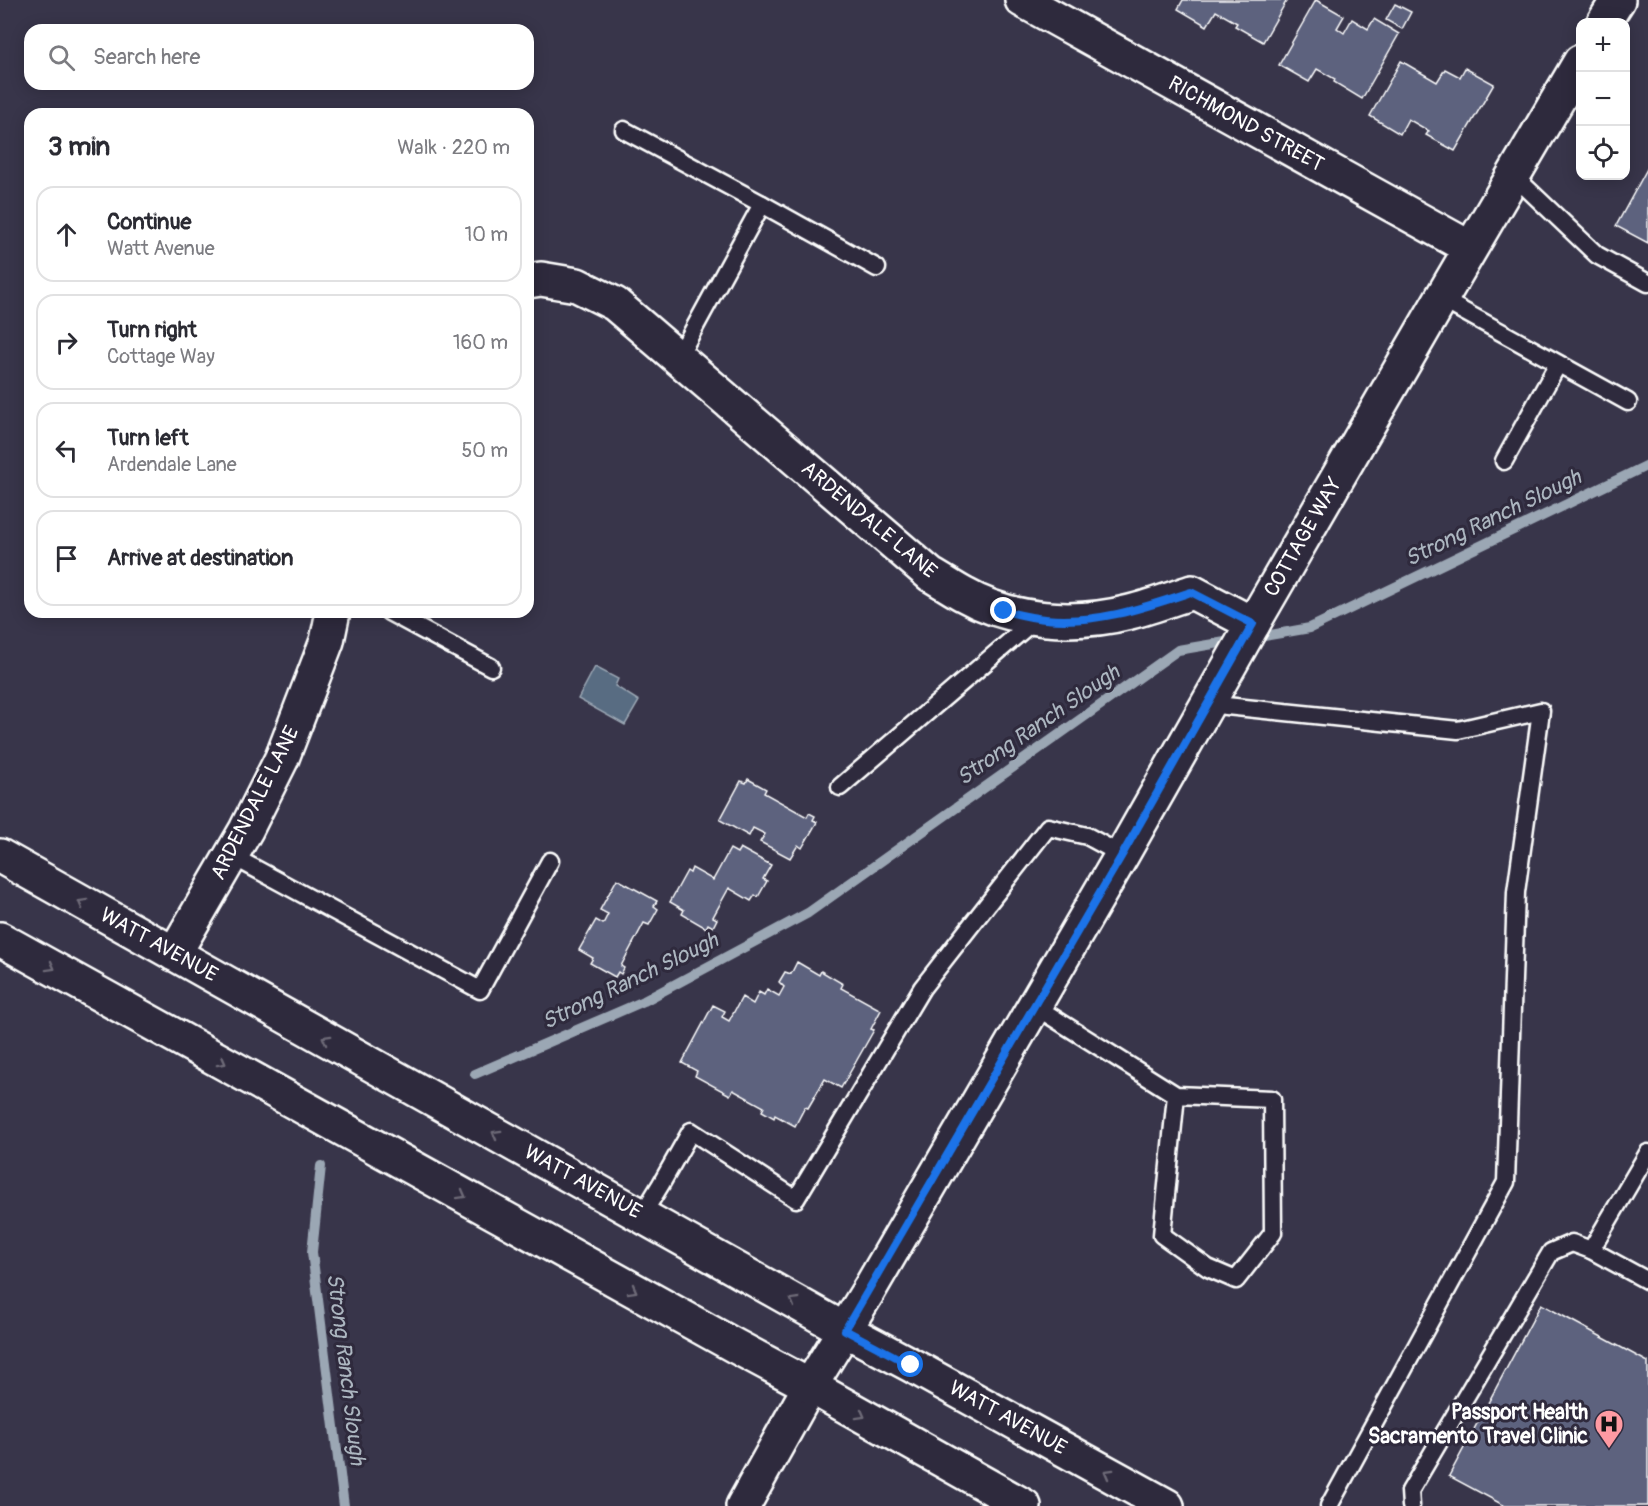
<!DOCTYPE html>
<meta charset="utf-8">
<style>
body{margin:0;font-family:Pangolin,sans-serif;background:#f2f2f3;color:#2b2b33}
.controls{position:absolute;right:18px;top:18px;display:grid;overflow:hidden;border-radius:12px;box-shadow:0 3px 15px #0003}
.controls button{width:54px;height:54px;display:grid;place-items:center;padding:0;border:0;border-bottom:2px solid #e1e1e2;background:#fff;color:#2b2b33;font:30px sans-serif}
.stop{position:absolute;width:18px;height:18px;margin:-14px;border:4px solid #1a73e8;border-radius:50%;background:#fff}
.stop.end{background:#1a73e8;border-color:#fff;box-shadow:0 2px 6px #0008}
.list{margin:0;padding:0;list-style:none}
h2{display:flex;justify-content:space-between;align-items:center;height:78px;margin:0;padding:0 24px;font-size:26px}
h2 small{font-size:20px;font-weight:400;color:#7c7c81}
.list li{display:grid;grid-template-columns:39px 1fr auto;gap:18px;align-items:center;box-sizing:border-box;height:96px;margin:0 12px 12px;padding:0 12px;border:2px solid #e1e1e2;border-radius:18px}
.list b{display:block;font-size:22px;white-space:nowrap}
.list p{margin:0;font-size:20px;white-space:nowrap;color:#7c7c81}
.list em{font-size:20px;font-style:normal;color:#7c7c81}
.icon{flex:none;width:33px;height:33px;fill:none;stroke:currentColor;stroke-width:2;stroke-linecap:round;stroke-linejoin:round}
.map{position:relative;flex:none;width:1648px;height:1506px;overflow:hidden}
.search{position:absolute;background:#fff;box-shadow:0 3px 15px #0003;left:24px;top:24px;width:510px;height:66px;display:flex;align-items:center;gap:15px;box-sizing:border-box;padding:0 21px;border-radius:18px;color:#7c7c81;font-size:22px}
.panel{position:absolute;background:#fff;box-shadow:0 3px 15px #0003;left:24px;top:108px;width:510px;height:510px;border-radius:18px}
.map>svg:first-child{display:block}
.water{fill:#596c82;stroke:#9ba7b4;stroke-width:1.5}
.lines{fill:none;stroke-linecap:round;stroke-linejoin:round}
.stream{stroke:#9ba7b4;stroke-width:10}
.building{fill:#5d627e;stroke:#fff;stroke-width:1.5}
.service-casing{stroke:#fff;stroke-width:21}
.minor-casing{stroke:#fff;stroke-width:38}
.tertiary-casing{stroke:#fff;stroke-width:38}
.primary-casing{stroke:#fff;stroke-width:38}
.service{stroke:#2f2a3d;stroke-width:16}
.minor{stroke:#2f2a3d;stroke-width:33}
.tertiary{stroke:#2f2a3d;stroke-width:33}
.primary{stroke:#2f2a3d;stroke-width:33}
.oneway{stroke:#6d6a77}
.route{stroke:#1a73e8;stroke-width:8}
.labels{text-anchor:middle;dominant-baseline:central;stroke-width:6;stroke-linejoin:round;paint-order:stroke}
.street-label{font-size:21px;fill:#fff;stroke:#2f2a3d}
.poi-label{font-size:21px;font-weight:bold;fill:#fff;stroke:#2f2a3d;text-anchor:end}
.water-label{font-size:22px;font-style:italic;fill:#acb6c0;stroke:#2f2a3d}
</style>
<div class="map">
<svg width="1648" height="1506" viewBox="0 0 1648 1506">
<rect width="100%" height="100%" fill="#38354a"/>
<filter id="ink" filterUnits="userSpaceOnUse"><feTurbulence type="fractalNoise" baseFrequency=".0167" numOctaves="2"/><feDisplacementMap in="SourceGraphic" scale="12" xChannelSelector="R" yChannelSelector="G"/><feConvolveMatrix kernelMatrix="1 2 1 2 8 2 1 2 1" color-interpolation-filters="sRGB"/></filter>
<g filter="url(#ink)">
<!-- water -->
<path class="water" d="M595,667L618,679L615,686L639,701L625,725L578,699Z"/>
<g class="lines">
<!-- stream -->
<g class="stream">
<path d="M1253,638L1310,628L1648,465"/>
<path d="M475,1074L644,1001L808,913L1178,650L1237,640"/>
<path d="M321,1166L312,1252L344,1506"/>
</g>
</g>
<!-- building -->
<g class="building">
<path d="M1183,0H1287L1263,42L1235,26L1237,23L1216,11L1207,26L1178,9Z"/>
<path d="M1316,0L1344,16L1337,28L1344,33L1352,19L1368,29L1374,19L1399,34L1362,99L1334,82L1335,79L1317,69L1309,82L1279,65Z"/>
<path d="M1395,4L1411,12L1402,29L1386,20Z"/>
<path d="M1401,61L1437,82L1445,69L1460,77L1465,68L1494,84L1455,151L1426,135L1429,131L1408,119L1400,134L1370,116Z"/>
<path d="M1648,167V243L1616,226Z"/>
<path d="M748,779L766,789L764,793L807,817L809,813L815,816L813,820L817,822L802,848L798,845L790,858L760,842L765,834L753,828L749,836L720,820L741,781L746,783Z"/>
<path d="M740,848L771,865L763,879L767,881L758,897L755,895L751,901L729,888L713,917L717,919L713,927L708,924L706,928L682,914L684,910L670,902L687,871L690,873L692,868L713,880L730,849L737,853Z"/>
<path d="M617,879L657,901L654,906L658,909L649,925L644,923L621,966L624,968L621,974L618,972L615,977L590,963L593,958L579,950L596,920L603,924L608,914L600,910Z"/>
<path d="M797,962L819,975L821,971L843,984L841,988L881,1010L871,1029L874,1030L841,1088L825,1079L808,1108L805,1107L795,1126L775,1115L774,1118L762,1111L764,1107L733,1090L730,1095L695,1076L697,1071L682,1063L713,1005L725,1011L722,1017L729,1021L742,997L753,1004L759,992L764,995L767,989L779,996L784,987L779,982L785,972L791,974Z"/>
<path d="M1541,1304L1648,1362V1506H1505L1449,1476Z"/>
</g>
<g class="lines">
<!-- service casing -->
<g class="service-casing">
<g id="service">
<path d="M624,130L762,204"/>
<path d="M1513,175L1597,255L1648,283"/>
<path d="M1441,299L1628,402"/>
<path d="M678,358L762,204L877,268"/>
<path d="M1504,461L1558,364"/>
<path d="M389,612L491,667"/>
<path d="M1207,704L1458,730L1541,711L1516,892L1506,1182L1329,1506"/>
<path d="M840,787L1037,618"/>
<path d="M232,856L480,990L550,861"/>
<path d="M1033,1005L1176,1095L1272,1099L1273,1233L1236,1280L1208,1268L1162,1235L1176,1095"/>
<path d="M642,1215L661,1184L691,1131L796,1199L922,988L1048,827L1087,836L1122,855"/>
<path d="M1591,1250L1648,1153"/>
<path d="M1411,1506L1410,1491L1551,1252L1572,1243L1591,1250L1648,1281"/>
</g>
</g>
<!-- minor casing -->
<g class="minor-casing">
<g id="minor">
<path d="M1022,0L1470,248"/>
<path d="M528,281L541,279L577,285L615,304L931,575C942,581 952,588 963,594C1012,622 1075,626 1130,612C1151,607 1171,599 1192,592L1253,624"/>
<path d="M174,954L246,830L282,758L327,641L333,612"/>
<path d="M743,1506L810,1386"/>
</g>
</g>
<!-- tertiary casing -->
<g class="tertiary-casing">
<g id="tertiary">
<path d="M1604,22L1618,0"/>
<path d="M810,1386L869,1290L1122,855L1253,624L1441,299L1580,62"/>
</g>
</g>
<!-- primary casing -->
<g class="primary-casing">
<g id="primary">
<path d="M0,856L845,1330L911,1365L1167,1506"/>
<path d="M0,939L735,1346L810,1386L1024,1506"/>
</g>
</g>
<!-- service -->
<use href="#service" class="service"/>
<!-- minor -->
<use href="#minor" class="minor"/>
<!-- tertiary -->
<use href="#tertiary" class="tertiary"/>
<!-- primary -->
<use href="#primary" class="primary"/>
</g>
<!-- one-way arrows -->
<defs><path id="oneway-chevron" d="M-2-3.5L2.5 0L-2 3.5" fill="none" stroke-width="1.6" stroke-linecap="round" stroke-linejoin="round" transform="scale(1.5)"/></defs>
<g class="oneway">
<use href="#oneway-chevron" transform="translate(82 903) rotate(-151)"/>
<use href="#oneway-chevron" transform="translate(51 967) rotate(29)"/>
<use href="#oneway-chevron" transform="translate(326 1039) rotate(-151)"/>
<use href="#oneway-chevron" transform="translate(222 1062) rotate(29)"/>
<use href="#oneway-chevron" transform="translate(496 1134) rotate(-151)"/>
<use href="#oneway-chevron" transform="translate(462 1195) rotate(29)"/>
<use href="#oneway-chevron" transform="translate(633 1290) rotate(29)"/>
<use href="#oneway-chevron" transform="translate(794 1301) rotate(-150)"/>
<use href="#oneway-chevron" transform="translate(861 1415) rotate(29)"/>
<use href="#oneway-chevron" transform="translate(1108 1473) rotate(-151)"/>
</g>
</g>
<g class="lines" filter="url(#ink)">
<!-- route -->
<path class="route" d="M911,1365L845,1330L1122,855L1253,624L1191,592C1143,608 1097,624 1045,619C1031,618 1017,614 1004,611"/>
</g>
<!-- icons -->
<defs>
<g id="hospital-pin" transform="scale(1.5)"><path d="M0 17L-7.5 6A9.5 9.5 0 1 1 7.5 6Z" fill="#ff9aa2" stroke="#2f2a3d"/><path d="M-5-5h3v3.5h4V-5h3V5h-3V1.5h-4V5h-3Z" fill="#111"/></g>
</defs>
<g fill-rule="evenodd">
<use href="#hospital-pin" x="1609" y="1424"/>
</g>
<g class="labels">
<!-- street labels -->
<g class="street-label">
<text transform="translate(1246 124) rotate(29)">RICHMOND STREET</text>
<text transform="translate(869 520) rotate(40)">ARDENDALE LANE</text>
<text transform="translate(1303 537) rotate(-60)">COTTAGE WAY</text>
<text transform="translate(255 803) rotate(-63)">ARDENDALE LANE</text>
<text transform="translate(159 945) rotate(29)">WATT AVENUE</text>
<text transform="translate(583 1182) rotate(29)">WATT AVENUE</text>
<text transform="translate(1008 1418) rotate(29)">WATT AVENUE</text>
</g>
<!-- poi labels -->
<g class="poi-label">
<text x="1588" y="1412">Passport Health<tspan x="1588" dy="24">Sacramento Travel Clinic</tspan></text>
</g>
<!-- water labels -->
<g class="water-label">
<text transform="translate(1493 518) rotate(-26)">Strong Ranch Slough</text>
<text transform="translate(1038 725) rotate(-35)">Strong Ranch Slough</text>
<text transform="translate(630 981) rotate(-26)">Strong Ranch Slough</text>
<text transform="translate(346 1369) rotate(83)">Strong Ranch Slough</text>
</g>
</g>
</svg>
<div class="controls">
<button>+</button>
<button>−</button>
<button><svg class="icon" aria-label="locate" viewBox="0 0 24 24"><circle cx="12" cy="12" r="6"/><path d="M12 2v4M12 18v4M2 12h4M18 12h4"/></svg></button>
</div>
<div class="stop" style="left:911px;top:1365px"></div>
<div class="stop end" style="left:1004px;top:611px"></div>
<div class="search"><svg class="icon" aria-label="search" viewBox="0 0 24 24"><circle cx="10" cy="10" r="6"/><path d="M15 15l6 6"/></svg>Search here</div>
<section class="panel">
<h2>3 min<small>Walk · 220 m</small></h2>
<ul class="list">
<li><svg class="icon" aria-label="ahead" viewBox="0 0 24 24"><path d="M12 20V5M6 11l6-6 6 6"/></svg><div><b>Continue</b><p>Watt Avenue</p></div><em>10 m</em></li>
<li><svg class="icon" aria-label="right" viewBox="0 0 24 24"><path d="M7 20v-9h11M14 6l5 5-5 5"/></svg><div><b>Turn right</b><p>Cottage Way</p></div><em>160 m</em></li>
<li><svg class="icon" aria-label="left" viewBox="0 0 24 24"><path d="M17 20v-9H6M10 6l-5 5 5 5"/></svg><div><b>Turn left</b><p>Ardendale Lane</p></div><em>50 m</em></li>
<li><svg class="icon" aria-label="arrive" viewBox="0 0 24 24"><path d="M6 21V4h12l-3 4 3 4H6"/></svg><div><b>Arrive at destination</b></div></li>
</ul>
</section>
</div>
